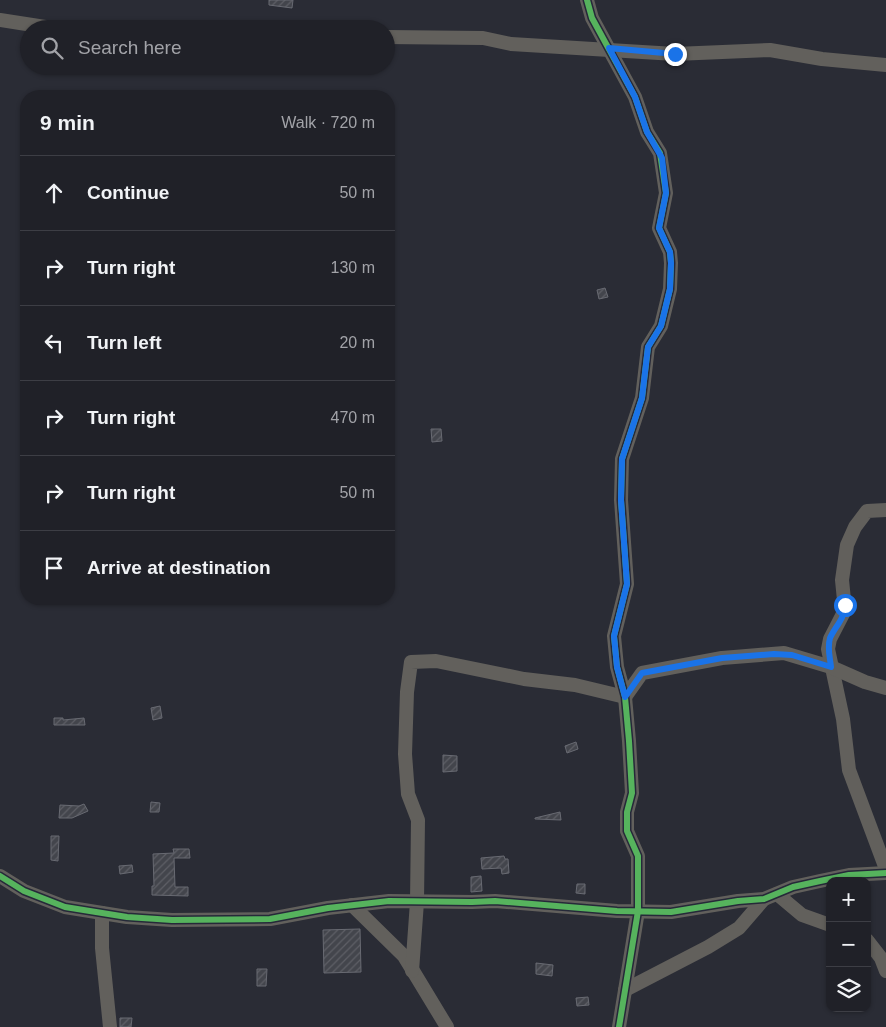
<!DOCTYPE html>
<meta charset="utf-8">
<style>
body{margin:0;font-family:Arial,sans-serif;background:#282930;color:#f1f3f6}
.controls{position:absolute;right:15px;bottom:15px;display:grid;overflow:hidden;border-radius:10px;box-shadow:0 1px 4px #0004}
.controls button{width:45px;height:45px;display:grid;place-items:center;padding:0;border:0;border-bottom:1px solid #3d3e45;background:#202128;color:#f1f3f6;font:25px sans-serif}
.stop{position:absolute;width:15px;height:15px;margin:-11px;border:4px solid #1a73e8;border-radius:50%;background:#fff}
.stop.end{background:#1a73e8;border-color:#fff;box-shadow:0 1px 5px #0008}
.list{margin:0;padding:0;list-style:none}
h2{display:flex;justify-content:space-between;align-items:center;height:65px;margin:0;padding:0 20px;font-size:21px}
h2 small{font-size:16px;font-weight:400;color:#a2a3a8}
.list li{display:grid;grid-template-columns:32px 1fr auto;gap:15px;align-items:center;box-sizing:border-box;height:75px;padding:0 20px;border-top:1px solid #3d3e45}
.list b{display:block;font-size:19px;white-space:nowrap}
.list em{font-size:16px;font-style:normal;color:#a2a3a8}
.icon{flex:none;width:28px;height:28px;fill:none;stroke:currentColor;stroke-width:2;stroke-linecap:round;stroke-linejoin:round}
.map{position:relative;flex:none;width:886px;height:1027px;overflow:hidden}
.search{position:absolute;background:#202128;box-shadow:0 1px 4px #0004;left:20px;top:20px;width:375px;height:55px;display:flex;align-items:center;gap:12px;box-sizing:border-box;padding:0 18px;border-radius:28px;color:#a2a3a8;font-size:19px}
.panel{position:absolute;background:#202128;box-shadow:0 1px 4px #0004;left:20px;top:90px;width:375px;height:515px;border-radius:20px}
.map>svg:first-child{display:block}
.building{fill:url(#building-hatch);stroke:#686a72}
.lines{fill:none;stroke-linecap:round;stroke-linejoin:round}
.minor{stroke:#62605c;stroke-width:14}
.cycleway-casing{stroke:#262939;stroke-width:9}
.cycleway{stroke:#56b35d;stroke-width:6}
.route{stroke:#1a73e8;stroke-width:6}
</style>
<div class="map">
<svg width="886" height="1027" viewBox="0 0 886 1027">
<defs>
<pattern id="building-hatch" width="6" height="6" patternUnits="userSpaceOnUse" patternTransform="scale(1.25)"><rect width="6" height="6" fill="#43454c"/><path d="M-1 1l2-2M0 6l6-6M5 7l2-2" fill="none" stroke="#5e5f66"/></pattern>
</defs>
<rect width="100%" height="100%" fill="#2a2c35"/>
<!-- building -->
<g class="building">
<path d="M269,0H293L292,8L269,5Z"/>
<path d="M605,288L608,297L599,299L597,290Z"/>
<path d="M431,429H441L442,441L432,442Z"/>
<path d="M160,706L162,718L153,720L151,708Z"/>
<path d="M54,718H63V720L84,718L85,725H54Z"/>
<path d="M576,742L578,749L567,753L565,746Z"/>
<path d="M443,755L457,756V771L443,772Z"/>
<path d="M151,802L160,803L159,812H150Z"/>
<path d="M84,804L88,811L72,818H59L60,805L79,806Z"/>
<path d="M560,812L561,820L535,819V818Z"/>
<path d="M51,836H59L58,861L51,860Z"/>
<path d="M173,849H189L190,858H174L175,887H188V896L152,895V886H154L153,854L174,853Z"/>
<path d="M504,856L505,859H508L509,873L502,874L501,868L482,869L481,858Z"/>
<path d="M132,865L133,872L120,874L119,866Z"/>
<path d="M481,876L482,891L471,892V877Z"/>
<path d="M577,884H585V894L576,893Z"/>
<path d="M360,929L361,972L324,973L323,930Z"/>
<path d="M536,963L553,965L552,976L536,974Z"/>
<path d="M257,969H267L266,986H257Z"/>
<path d="M588,997L589,1005L577,1006L576,998Z"/>
<path d="M120,1018H132L131,1027H120Z"/>
</g>
<g class="lines">
<!-- minor -->
<g class="minor">
<path d="M587,0L592,18L635,97L647,132L660,153L666,193L659,228L670,252L671,263L670,289L661,326L648,347L642,398L622,459L621,500L627,584L614,636L617,667L625,697L629,741L632,793L627,812V831L638,856V911L619,1027"/>
<path d="M0,20L58,29"/>
<path d="M286,29H314"/>
<path d="M386,37L483,38L511,44L675,54L770,50L822,59L886,65"/>
<path d="M886,510L867,511L855,527L847,545L842,580L845,610L830,639L828,649L843,719L849,770L886,869"/>
<path d="M0,876L24,891L65,907L127,917L172,920L270,919L328,908L389,901L472,902L495,901L617,911L671,912L738,901L764,899L793,887L820,881L849,875L886,873"/>
<path d="M777,894L802,915L830,925"/>
<path d="M352,905L404,956L447,1027"/>
<path d="M102,913V948L110,1027"/>
<path d="M867,940L881,958L886,971"/>
<path d="M412,971L417,902L418,820L408,794L405,754L407,692L411,662L436,661L524,679L575,685L625,697L642,673L722,658L784,653L831,667L865,682L886,688"/>
<path d="M625,990L708,947L739,928L764,899"/>
</g>
<!-- cycleway casing -->
<g class="cycleway-casing">
<g id="cycleway">
<path d="M587,0L592,18L635,97L647,132L660,153L666,193L659,228L670,252L671,263L670,289L661,326L648,347L642,398L622,459L621,500L627,584L614,636L617,667L625,697L629,741L632,793L627,812V831L638,856V911L619,1027"/>
<path d="M0,876L24,891L65,907L127,917L172,920L270,919L328,908L389,901L472,902L495,901L617,911L671,912L738,901L764,899L793,887L820,881L849,875L886,873"/>
</g>
</g>
<!-- cycleway -->
<use href="#cycleway" class="cycleway"/>
</g>
<g class="lines">
<!-- route -->
<path class="route" d="M675,54L609,48L635,97L647,132L662,158L666,193L659,228L670,252L671,263L670,289L661,326L648,347L642,398L622,459L621,500L627,584L614,636L617,667L625,697L642,673L722,658L774,654L792,655L831,667C830,657 827,648 830,638C835,627 845,618 845,605"/>
</g>
</svg>
<div class="controls">
<button>+</button>
<button>−</button>
<button><svg class="icon" aria-label="layers" viewBox="0 0 24 24"><path d="M12 4l9 5-9 5-9-5zM3 14l9 5 9-5"/></svg></button>
</div>
<div class="stop" style="left:845px;top:605px"></div>
<div class="stop end" style="left:675px;top:54px"></div>
<div class="search"><svg class="icon" aria-label="search" viewBox="0 0 24 24"><circle cx="10" cy="10" r="6"/><path d="M15 15l6 6"/></svg>Search here</div>
<section class="panel">
<h2>9 min<small>Walk · 720 m</small></h2>
<ul class="list">
<li><svg class="icon" aria-label="ahead" viewBox="0 0 24 24"><path d="M12 20V5M6 11l6-6 6 6"/></svg><div><b>Continue</b></div><em>50 m</em></li>
<li><svg class="icon" aria-label="right" viewBox="0 0 24 24"><path d="M7 20v-9h11M14 6l5 5-5 5"/></svg><div><b>Turn right</b></div><em>130 m</em></li>
<li><svg class="icon" aria-label="left" viewBox="0 0 24 24"><path d="M17 20v-9H6M10 6l-5 5 5 5"/></svg><div><b>Turn left</b></div><em>20 m</em></li>
<li><svg class="icon" aria-label="right" viewBox="0 0 24 24"><path d="M7 20v-9h11M14 6l5 5-5 5"/></svg><div><b>Turn right</b></div><em>470 m</em></li>
<li><svg class="icon" aria-label="right" viewBox="0 0 24 24"><path d="M7 20v-9h11M14 6l5 5-5 5"/></svg><div><b>Turn right</b></div><em>50 m</em></li>
<li><svg class="icon" aria-label="arrive" viewBox="0 0 24 24"><path d="M6 21V4h12l-3 4 3 4H6"/></svg><div><b>Arrive at destination</b></div></li>
</ul>
</section>
</div>
